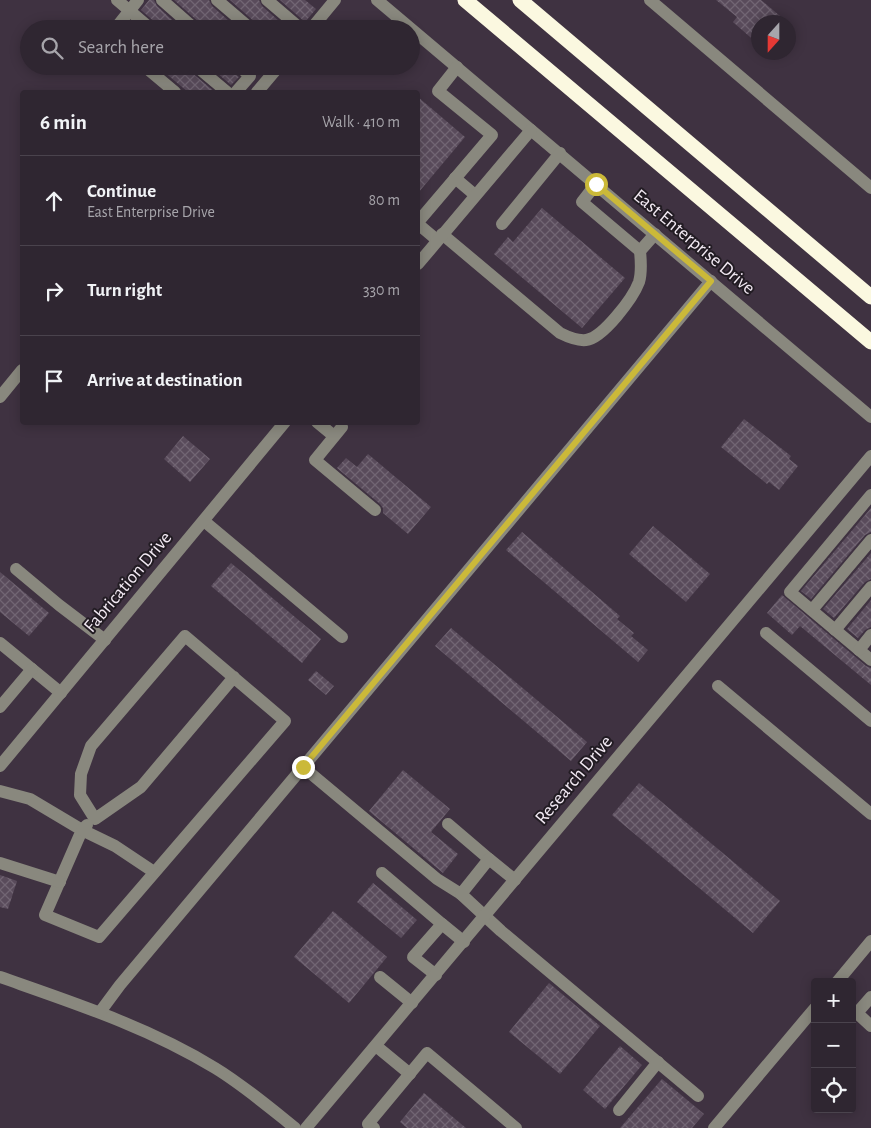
<!DOCTYPE html>
<meta charset="utf-8">
<style>
body{margin:0;font-family:"Alegreya Sans",sans-serif;background:#372e39;color:#f1f3f6}
.controls{position:absolute;right:15px;bottom:15px;display:grid;overflow:hidden;border-radius:5px;box-shadow:0 2px 12px #0003}
.controls button{width:45px;height:45px;display:grid;place-items:center;padding:0;border:0;border-bottom:1px solid #4a434d;background:#2f2631;color:#f1f3f6;font:25px sans-serif}
.compass{position:absolute;left:751px;top:15px;width:45px;height:45px;border-radius:50%;background:#2f2631;box-shadow:0 2px 12px #0003;rotate:201deg}
.stop{position:absolute;width:15px;height:15px;margin:-11px;border:4px solid #cbb939;border-radius:50%;background:#fff}
.stop.end{background:#cbb939;border-color:#fff;box-shadow:0 1px 5px #0008}
.list{margin:0;padding:0;list-style:none}
h2{display:flex;justify-content:space-between;align-items:center;height:65px;margin:0;padding:0 20px;font-size:21px}
h2 small{font-size:16px;font-weight:400;color:#a7a5ab}
.list li{display:grid;grid-template-columns:32px 1fr auto;gap:15px;align-items:center;box-sizing:border-box;height:90px;padding:0 20px;border-top:1px solid #4a434d}
.list b{display:block;font-size:19px;white-space:nowrap}
.list p{margin:0;font-size:16px;white-space:nowrap;color:#a7a5ab}
.list em{font-size:16px;font-style:normal;color:#a7a5ab}
.icon{flex:none;width:28px;height:28px;fill:none;stroke:currentColor;stroke-width:2;stroke-linecap:round;stroke-linejoin:round}
.map{position:relative;flex:none;width:871px;height:1128px;overflow:hidden}
.search{position:absolute;background:#2f2631;box-shadow:0 2px 12px #0003;left:20px;top:20px;width:400px;height:55px;display:flex;align-items:center;gap:12px;box-sizing:border-box;padding:0 18px;border-radius:28px;color:#a7a5ab;font-size:19px}
.panel{position:absolute;background:#2f2631;box-shadow:0 2px 12px #0003;left:20px;top:90px;width:400px;height:335px;border-radius:5px}
.map>svg:first-child{display:block}
.building{fill:url(#building-cross-hatch)}
.lines{fill:none;stroke-linecap:round;stroke-linejoin:round}
.minor{stroke:#89887e;stroke-width:12}
.highway{stroke:#fbf8e0;stroke-width:15}
.route{stroke:#cbb939;stroke-width:6}
.labels{text-anchor:middle;dominant-baseline:central;stroke-width:4;stroke-linejoin:round;paint-order:stroke}
.street-label{font-size:19px;fill:#f2e9f3;stroke:#221c23}
</style>
<div class="map">
<svg width="871" height="1128" viewBox="0 0 871 1128">
<defs>
<pattern id="building-cross-hatch" width="8" height="8" patternUnits="userSpaceOnUse" patternTransform="scale(1.25)"><rect width="8" height="8" fill="#594b5b"/><path d="M0 0l8 8M0 8l8-8" fill="none" stroke="#716573"/></pattern>
</defs>
<rect width="100%" height="100%" fill="#3f3241"/>
<!-- building -->
<g class="building">
<path d="M149,0H154L157,6L182,29H159L156,23L141,10Z"/>
<path d="M174,0H209L212,6L238,29H203L200,23Z"/>
<path d="M230,0H259L262,6L288,29H259L256,23Z"/>
<path d="M280,0H305L316,9L305,22Z"/>
<path d="M716,0H761L780,16L775,22H758V44L733,22L737,17Z"/>
<path d="M157,66H188L191,72L215,92H188Z"/>
<path d="M209,66H231L233,72L239,77L231,85Z"/>
<path d="M418,97L465,137L418,193Z"/>
<path d="M542,208L625,278L582,328L494,254L508,237L513,242Z"/>
<path d="M744,419L791,456L789,459L798,466L779,490L769,482L767,484L721,447Z"/>
<path d="M183,436L210,459L190,482L164,459Z"/>
<path d="M368,454L431,507L408,534L383,513V508L380,504L337,468L346,458L357,467Z"/>
<path d="M871,508V532L865,535L811,599L801,591Z"/>
<path d="M653,526L710,574L686,602L629,554Z"/>
<path d="M522,532L620,616L617,619L634,633L631,636L648,650L638,662L506,550Z"/>
<path d="M871,553V579L865,582L834,618L823,609Z"/>
<path d="M231,563L321,639L302,663L211,586Z"/>
<path d="M0,572L49,613L29,636L0,612Z"/>
<path d="M782,595L866,666L871,668V685L800,626L792,635L767,613Z"/>
<path d="M871,600V627L865,630L858,638L847,629Z"/>
<path d="M451,628L587,742L571,761L435,646Z"/>
<path d="M316,671L334,686L326,695L308,680Z"/>
<path d="M403,770L450,809L431,832L458,854L443,873L369,811Z"/>
<path d="M639,783L780,901L753,933L612,815Z"/>
<path d="M0,875L17,881L8,909L0,907Z"/>
<path d="M373,883L417,920L401,938L357,902Z"/>
<path d="M333,911L387,957L349,1003L294,957Z"/>
<path d="M549,983L600,1026L560,1074L509,1032Z"/>
<path d="M620,1046L642,1065L605,1109L583,1090Z"/>
<path d="M662,1079L704,1114L692,1128H620Z"/>
<path d="M424,1093L466,1128H407L400,1122Z"/>
</g>
<g class="lines">
<!-- minor -->
<g class="minor">
<path d="M117,0L151,29"/>
<path d="M162,0L195,29"/>
<path d="M217,0L251,29"/>
<path d="M267,0L301,29"/>
<path d="M377,0L871,417"/>
<path d="M650,0L871,188"/>
<path d="M115,29L138,0"/>
<path d="M311,29L335,0"/>
<path d="M144,66L175,92"/>
<path d="M196,66L227,92"/>
<path d="M236,92L250,76L239,66"/>
<path d="M257,92L279,66"/>
<path d="M455,178L475,195"/>
<path d="M596,184L582,202L640,251"/>
<path d="M418,222L492,135L438,91L457,67"/>
<path d="M418,224L437,240"/>
<path d="M502,224L560,153"/>
<path d="M442,234L560,333C568,337 577,341 586,340C603,338 633,298 639,282C642,272 641,261 640,251L655,234"/>
<path d="M418,264L531,130"/>
<path d="M0,397L22,370"/>
<path d="M317,422L334,436"/>
<path d="M342,427L315,460L375,510"/>
<path d="M871,495L790,592L871,660"/>
<path d="M204,521L342,637"/>
<path d="M16,569L59,605L105,640"/>
<path d="M812,610L871,540"/>
<path d="M835,630L871,587"/>
<path d="M766,633L871,721"/>
<path d="M0,643L61,693"/>
<path d="M859,650L871,635"/>
<path d="M718,686L871,814"/>
<path d="M0,707L32,669"/>
<path d="M0,766L285,422"/>
<path d="M303,767L437,879L461,894"/>
<path d="M0,791L30,799L82,830L45,915L99,937L285,721L185,636L91,746L81,774L80,795L95,819L141,787L234,677"/>
<path d="M448,824L489,859"/>
<path d="M87,825L82,830L115,846L154,872"/>
<path d="M0,863L60,882"/>
<path d="M382,873L442,924"/>
<path d="M515,880L489,859L461,894L501,931L698,1096"/>
<path d="M436,975L413,957L442,924L464,942"/>
<path d="M0,977C74,1003 148,1027 215,1068C243,1085 269,1107 295,1128"/>
<path d="M380,977L412,1003"/>
<path d="M837,982L871,941"/>
<path d="M871,997L857,1013L871,1026"/>
<path d="M100,1012L120,985L711,281"/>
<path d="M376,1046L410,1074"/>
<path d="M619,1110L658,1062"/>
<path d="M306,1128L871,456"/>
<path d="M374,1128L368,1124L427,1053L516,1128"/>
<path d="M714,1128L815,1008"/>
</g>
<!-- highway -->
<g class="highway">
<path d="M465,0L871,342"/>
<path d="M520,0L871,297"/>
</g>
</g>
<g class="lines">
<!-- route -->
<path class="route" d="M303,767L711,281L596,184"/>
</g>
<g class="labels">
<!-- street labels -->
<g class="street-label">
<text transform="translate(694 242) rotate(40)">East Enterprise Drive</text>
<text transform="translate(128 582) rotate(-50)">Fabrication Drive</text>
<text transform="translate(574 780) rotate(-50)">Research Drive</text>
</g>
</g>
</svg>
<div class="controls">
<button>+</button>
<button>−</button>
<button><svg class="icon" aria-label="locate" viewBox="0 0 24 24"><circle cx="12" cy="12" r="6"/><path d="M12 2v4M12 18v4M2 12h4M18 12h4"/></svg></button>
</div>
<svg class="compass" viewBox="-18 -18 36 36"><path d="M0-13l5 13h-10z" fill="#e53935"/><path d="M0 13l5-13h-10z" fill="#a7a5ab"/></svg>
<div class="stop" style="left:596px;top:184px"></div>
<div class="stop end" style="left:303px;top:767px"></div>
<div class="search"><svg class="icon" aria-label="search" viewBox="0 0 24 24"><circle cx="10" cy="10" r="6"/><path d="M15 15l6 6"/></svg>Search here</div>
<section class="panel">
<h2>6 min<small>Walk · 410 m</small></h2>
<ul class="list">
<li><svg class="icon" aria-label="ahead" viewBox="0 0 24 24"><path d="M12 20V5M6 11l6-6 6 6"/></svg><div><b>Continue</b><p>East Enterprise Drive</p></div><em>80 m</em></li>
<li><svg class="icon" aria-label="right" viewBox="0 0 24 24"><path d="M7 20v-9h11M14 6l5 5-5 5"/></svg><div><b>Turn right</b></div><em>330 m</em></li>
<li><svg class="icon" aria-label="arrive" viewBox="0 0 24 24"><path d="M6 21V4h12l-3 4 3 4H6"/></svg><div><b>Arrive at destination</b></div></li>
</ul>
</section>
</div>
